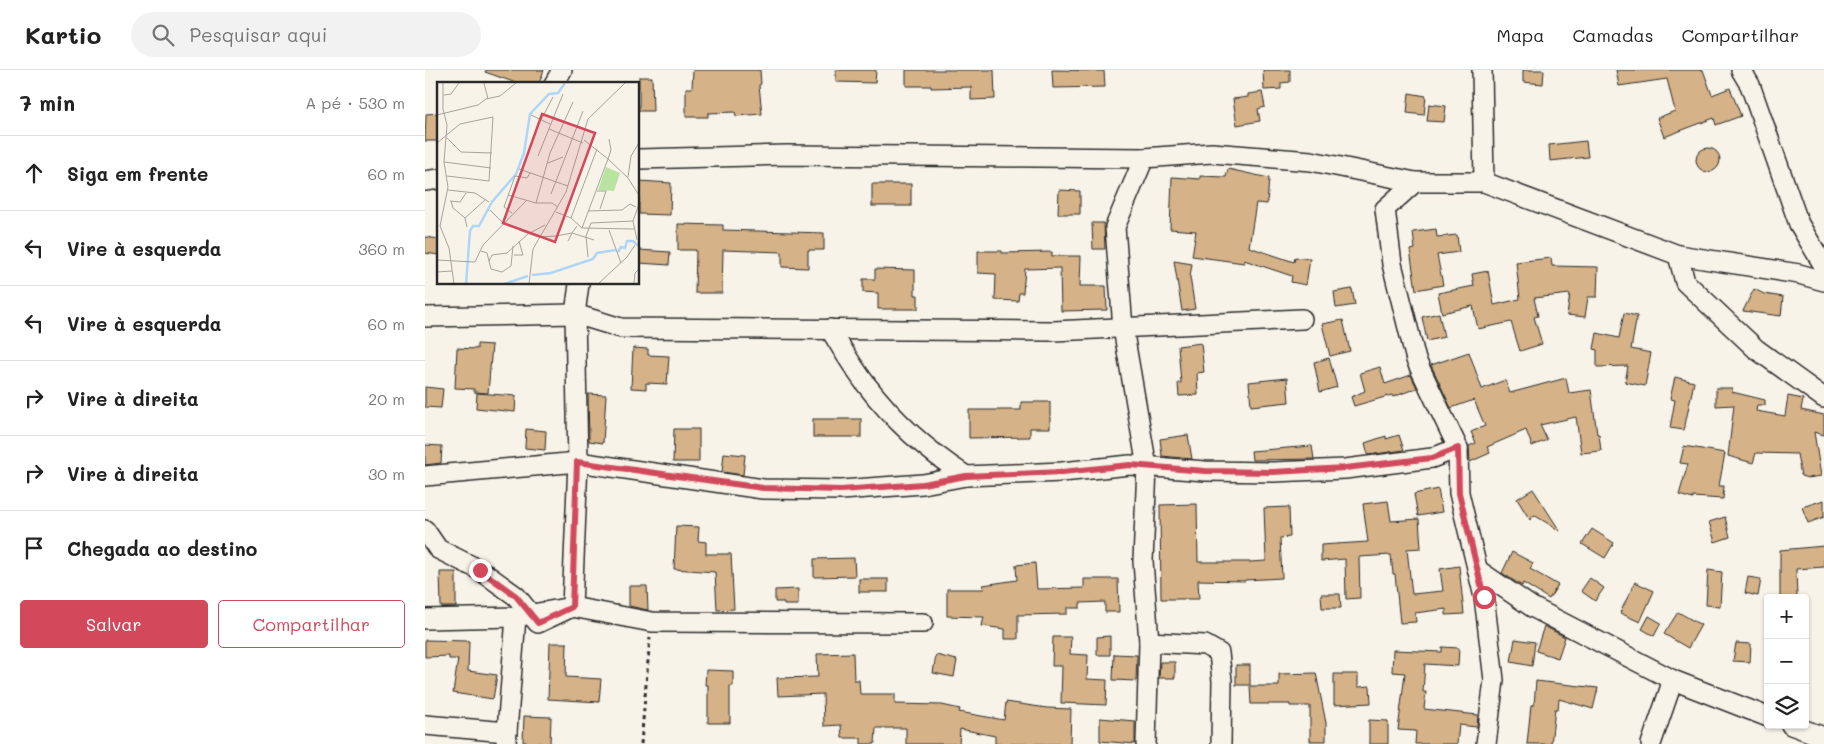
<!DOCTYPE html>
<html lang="pt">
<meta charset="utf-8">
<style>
body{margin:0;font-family:Mali,sans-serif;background:#f2f2f2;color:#222}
.controls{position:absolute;right:15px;bottom:15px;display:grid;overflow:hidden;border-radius:5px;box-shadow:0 1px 4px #0004}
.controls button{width:45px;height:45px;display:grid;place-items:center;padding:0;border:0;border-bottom:1px solid #e0e0e0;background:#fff;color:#222;font:25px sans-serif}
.stop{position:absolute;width:15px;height:15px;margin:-11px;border:4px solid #d1495b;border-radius:50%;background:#fff}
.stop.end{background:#d1495b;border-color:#fff;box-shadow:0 1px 5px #0008}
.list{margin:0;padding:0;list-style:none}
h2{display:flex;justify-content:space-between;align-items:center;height:65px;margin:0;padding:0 20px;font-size:21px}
h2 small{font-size:16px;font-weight:400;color:#767676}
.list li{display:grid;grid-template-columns:32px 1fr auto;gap:15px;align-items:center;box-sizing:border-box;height:75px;padding:0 20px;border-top:1px solid #e0e0e0}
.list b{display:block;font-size:19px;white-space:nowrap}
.list em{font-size:16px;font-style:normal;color:#767676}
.actions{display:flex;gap:10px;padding:15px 20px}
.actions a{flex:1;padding:11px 0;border:1px solid #d1495b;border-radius:5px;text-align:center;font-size:18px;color:#d1495b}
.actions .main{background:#d1495b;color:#fff}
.icon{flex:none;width:28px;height:28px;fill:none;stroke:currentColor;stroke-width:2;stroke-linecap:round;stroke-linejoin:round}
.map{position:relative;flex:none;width:1399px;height:674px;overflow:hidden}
header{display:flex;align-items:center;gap:30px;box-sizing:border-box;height:70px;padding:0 25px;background:#fff;border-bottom:1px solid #e0e0e0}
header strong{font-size:24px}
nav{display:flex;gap:28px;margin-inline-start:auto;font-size:18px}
.search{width:350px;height:45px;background:#f2f2f2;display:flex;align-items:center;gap:12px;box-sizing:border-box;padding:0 18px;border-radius:28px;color:#767676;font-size:19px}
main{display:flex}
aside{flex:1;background:#fff}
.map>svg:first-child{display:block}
.building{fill:#d5b287;stroke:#2b2b2b}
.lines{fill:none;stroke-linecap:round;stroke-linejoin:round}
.minor-casing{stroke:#2b2b2b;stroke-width:22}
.path{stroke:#2b2b2b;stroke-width:3;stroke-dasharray:4 4;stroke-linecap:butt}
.minor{stroke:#f7f3e8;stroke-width:19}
.route{stroke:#d1495b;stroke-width:6}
.inset-river{fill:none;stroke:#afd5f8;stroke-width:2.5}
.inset-road{fill:none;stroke:#a5a39c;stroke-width:1}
.view{fill:#d1495b;fill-opacity:0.15;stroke:#d1495b;stroke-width:2.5}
.inset-edge{fill:none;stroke:#2b2b2b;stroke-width:2.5}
</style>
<header>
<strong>Kartio</strong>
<div class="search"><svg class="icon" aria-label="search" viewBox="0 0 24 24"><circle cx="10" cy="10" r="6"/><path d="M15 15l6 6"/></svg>Pesquisar aqui</div>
<nav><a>Mapa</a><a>Camadas</a><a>Compartilhar</a></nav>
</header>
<main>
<aside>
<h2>7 min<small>A pé · 530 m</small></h2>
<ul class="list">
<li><svg class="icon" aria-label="ahead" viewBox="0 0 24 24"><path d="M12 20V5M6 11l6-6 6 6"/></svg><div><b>Siga em frente</b></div><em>60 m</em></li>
<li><svg class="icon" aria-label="left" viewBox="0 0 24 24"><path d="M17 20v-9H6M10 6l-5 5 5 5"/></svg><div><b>Vire à esquerda</b></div><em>360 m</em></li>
<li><svg class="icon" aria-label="left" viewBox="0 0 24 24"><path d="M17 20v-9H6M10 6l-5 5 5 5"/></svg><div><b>Vire à esquerda</b></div><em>60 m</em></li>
<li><svg class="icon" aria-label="right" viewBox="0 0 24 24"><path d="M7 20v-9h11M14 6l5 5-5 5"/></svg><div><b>Vire à direita</b></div><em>20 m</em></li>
<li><svg class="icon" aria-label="right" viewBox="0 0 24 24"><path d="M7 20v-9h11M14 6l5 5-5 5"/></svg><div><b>Vire à direita</b></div><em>30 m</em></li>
<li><svg class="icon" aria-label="arrive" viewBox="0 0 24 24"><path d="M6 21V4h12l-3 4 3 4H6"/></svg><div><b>Chegada ao destino</b></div></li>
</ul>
<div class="actions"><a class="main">Salvar</a><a>Compartilhar</a></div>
</aside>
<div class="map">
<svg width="1399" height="674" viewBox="0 0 1399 674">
<rect width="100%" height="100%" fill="#f7f3e8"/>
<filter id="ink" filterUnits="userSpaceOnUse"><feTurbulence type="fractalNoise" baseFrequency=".02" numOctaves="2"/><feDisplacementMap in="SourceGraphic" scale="10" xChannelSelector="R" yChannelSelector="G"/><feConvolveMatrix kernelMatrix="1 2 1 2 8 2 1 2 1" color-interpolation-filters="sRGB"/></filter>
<g filter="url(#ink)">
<!-- building -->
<g class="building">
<path d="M61,0H119L114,14H94L60,2Z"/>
<path d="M268,0H335L336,14L334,15L337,44L311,46L310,42L283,43V47H261V18H267Z"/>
<path d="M411,0H451L450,13L411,12Z"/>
<path d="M481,0H569L570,29L546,30V17L506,18V16H481Z"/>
<path d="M627,0L679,1L680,17L628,18Z"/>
<path d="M838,0H865V12L856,13V19L839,20Z"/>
<path d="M1098,0H1119L1118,14L1098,12Z"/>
<path d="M1191,0H1278L1287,25L1305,18L1316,46L1291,55L1289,48L1239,67L1232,48L1250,41L1242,9L1194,16Z"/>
<path d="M214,7H227L228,41H214Z"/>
<path d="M837,22L840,37L833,39L835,51L812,55L808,29L823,27V24Z"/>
<path d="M984,23L1001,26L999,45L982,43Z"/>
<path d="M1004,34L1021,36L1019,52L1002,51Z"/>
<path d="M14,43V71H0L1,44Z"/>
<path d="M1161,71L1163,87L1125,91L1124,75Z"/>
<circle cx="1283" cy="90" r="12"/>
<path d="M803,99L844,108L842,134L831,133L824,177L869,192L870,187L885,189L881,215L866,212L867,206L819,190V193L767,186L771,161L745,159L747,107L775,109V106L801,107Z"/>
<path d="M214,111L246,113L245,145L214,144Z"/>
<rect x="447" y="114" width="39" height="22"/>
<path d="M634,120L655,121V144H633Z"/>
<path d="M667,153H679L680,179H668Z"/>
<path d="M253,154L298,155V160L399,163V180H383V198L357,197V182L298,180L297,223H270L271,180H253Z"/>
<path d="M1011,159L1012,167L1032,165L1034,182L1012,185L1018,215L991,220L985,180L990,179L988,162Z"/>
<path d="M0,167L14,169V185L0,183Z"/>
<path d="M214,180L245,182L244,195L214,193Z"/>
<path d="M553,181H577V183L627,182V186H656L655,216H681L682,240L636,241L635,198L600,199L598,223H594L593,231L570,230L571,204L553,203Z"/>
<path d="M1126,188L1127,196L1173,197L1172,227H1163L1160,247L1142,245L1145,224L1109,228L1113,246L1109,247L1117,274L1095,281L1086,252L1053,259L1048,236L1017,243L1013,223L1049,216L1047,204L1063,201L1069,235L1095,229L1091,192Z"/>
<path d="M749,191L767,194L765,207L770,239L757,241Z"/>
<path d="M450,199L490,200V225H493V239H453V223L438,222V209H450Z"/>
<path d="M927,219L930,235L911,238L909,222Z"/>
<path d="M1329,219L1339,224L1358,227L1356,246L1318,241Z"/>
<path d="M1014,243L1019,267L1002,271L997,247Z"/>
<path d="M1199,243L1212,246L1206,279L1226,283L1220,316L1200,312L1203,296L1172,297V280L1169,279L1172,263L1194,268Z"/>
<path d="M918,250L925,281L905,286L897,254Z"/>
<path d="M776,273L779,302L772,303L773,325L754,326L753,313H756L753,276Z"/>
<path d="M52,274L67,275L63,323L49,322V319L30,318L32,278L52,279Z"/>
<path d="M208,278L223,279V285L244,286L242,314L221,313V319L206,318Z"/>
<path d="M1044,282L1057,319L1080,310L1085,323L1141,308L1144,323L1166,320L1172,364H1174L1176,381L1156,383L1151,347L1115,355L1122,370L1107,376L1101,360L1062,377L1065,383L1045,392L1044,376L1051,373L1046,362L1060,356L1049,330L1026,338L1006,295Z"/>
<path d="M904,288L912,317L895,322L889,292Z"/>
<path d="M955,297L960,314L986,305L992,318L968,327L967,325L929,336L926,327L940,321L935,303Z"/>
<path d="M1250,307L1269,312L1259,360L1245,358L1250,330L1245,329Z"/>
<path d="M862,308L864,332L826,336L824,312Z"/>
<path d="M0,317L18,319L16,338L0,337Z"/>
<path d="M1291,318H1307V322L1340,330V335H1332L1331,341L1360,346L1363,326L1378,329L1376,340L1399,345V365L1389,362L1396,406L1383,408L1376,406L1372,384L1331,383L1328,393L1303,386L1309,335L1291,336Z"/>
<path d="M52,323L91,326L90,342L51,338Z"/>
<path d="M163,324L181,325L178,373L164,371Z"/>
<path d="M596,332H625V358H605V367L544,368V340H596Z"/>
<rect x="388" y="349" width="48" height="18"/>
<path d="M101,359L121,361L120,380L100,378Z"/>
<path d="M249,359H274V392H248Z"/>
<path d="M763,365L767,389L737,386L735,369Z"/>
<path d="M974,365L979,380L943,385L940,373L961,366V369Z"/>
<path d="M0,375L17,376L16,393L0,395Z"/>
<path d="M887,376L889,389L827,390L826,381Z"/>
<path d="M1259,376L1300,383L1294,416H1299L1298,429L1268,427V429L1254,425L1263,394L1255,393Z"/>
<path d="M299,383L320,385L318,405L297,402Z"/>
<path d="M1013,419L1017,442L993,446L989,424Z"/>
<path d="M1108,419L1135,461L1109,445L1105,450L1092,429Z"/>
<path d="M1399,430V447L1383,453L1377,437Z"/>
<path d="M963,431L966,451L994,449L996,478L982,479L987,524L1018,521L1015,499L1034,496L1039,544L1021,545V539L990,543L991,552L975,553L970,504H968L966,485L934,487L935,528L921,529L920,489L896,491V475L943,472L938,434Z"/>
<path d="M772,434L773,492H825L841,491L839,438L864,437L865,467L855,468L857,508L820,510V511L773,510L774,529H736L735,435Z"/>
<path d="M1300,447L1305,467L1290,472L1284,452Z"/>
<path d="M251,456L274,457L273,471L281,472V484H306L309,539L292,540L290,502L249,499Z"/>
<path d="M1167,459L1189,473L1180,488L1157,474Z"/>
<path d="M1399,476V497L1371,499L1372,528H1355V480Z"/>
<path d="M1087,482L1108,493L1105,499L1133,515L1124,529L1098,513L1097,516L1077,503Z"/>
<path d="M429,488L430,506L389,507V489Z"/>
<path d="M610,493L612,519L659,518V509H693L694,542H680V532L655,533V538H642V544L593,545V569H580V559L557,556L559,547L522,546V519H559L558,515L592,510L591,495Z"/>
<path d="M1283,500L1297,502L1295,536L1281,535Z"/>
<path d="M15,502H31V537H16Z"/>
<path d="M1323,507L1336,509L1333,526L1320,523Z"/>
<path d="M1165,508L1179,518L1170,531L1156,521Z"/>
<rect x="434" y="509" width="29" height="13"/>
<path d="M1210,512L1229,521L1215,552L1195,543Z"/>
<path d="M204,516H222L223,540L204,536Z"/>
<path d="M373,519V535H359V532H350V520Z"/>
<path d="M896,524H915L916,538H897Z"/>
<path d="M1253,542L1276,555L1263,578L1239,564Z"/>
<path d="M1224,546L1236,553L1229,566L1217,559Z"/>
<path d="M1119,556L1140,567L1133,588L1111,581Z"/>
<path d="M685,566V585H672V567Z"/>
<path d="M628,567H646L645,584L663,585L662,609L682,610L681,635L636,633L637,596H627Z"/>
<path d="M1090,569L1110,572L1107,596L1086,592Z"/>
<path d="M0,570L44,571L43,601L72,605L68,629L28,623L33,589H24V586L0,587Z"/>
<path d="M125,573H142L141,607L176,609L174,632L123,629Z"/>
<path d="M1311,573L1326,574L1325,592L1308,591Z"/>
<path d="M1017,577L1034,578L1033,596L1000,594L998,622H1001L999,639L1053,645L1052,657L1034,655L1032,674H990L991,661L973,660L980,603L967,602L968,580L1017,582Z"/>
<path d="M428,583L429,610H434L435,624H470V634L517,635L535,639L534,642L579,650L581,632L622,638L646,639L645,674H570V666L535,659L534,674H481V658H451L450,674H436V668H417L416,655L399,656L398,624L353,626L352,608L393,607L392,584Z"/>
<path d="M689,584L712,585L711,611L688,610Z"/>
<path d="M511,585L532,590L529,607L508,603Z"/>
<path d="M735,592H750V608H734Z"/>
<rect x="811" y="595" width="14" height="20"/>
<path d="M281,600L308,601V616H305V653H283V615H280Z"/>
<path d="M891,603L901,653V671H885V636H865V634H826L825,616H854V604Z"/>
<path d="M909,604H933V617L945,616L946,633L909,635Z"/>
<path d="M1111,611L1173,618L1168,639L1134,629L1133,639H1130L1126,674H1102L1106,635H1109Z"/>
<path d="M99,646L126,647L125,674L98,672Z"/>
<path d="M675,648L710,651V674L675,671Z"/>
<path d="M944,650L963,651V674H944Z"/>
</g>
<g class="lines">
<!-- minor casing -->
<g class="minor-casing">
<g id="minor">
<path d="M1057,0L1059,112"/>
<path d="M1316,0L1325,15L1374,154L1399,196"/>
<path d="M129,14L137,0"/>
<path d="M719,88L690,157L698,258L722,397L718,491L724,572L721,674"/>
<path d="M214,89L362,85L719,88L787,83L886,91L990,112H1059L1253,185L1374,204L1399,211"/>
<path d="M0,111L14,109"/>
<path d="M990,112L960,139L967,194L991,290L1033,378L1034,423L1059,527L1069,610L1061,674"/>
<path d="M1253,185L1260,212L1331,279L1399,328"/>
<path d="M0,247L150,244L196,258L629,261L877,249"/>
<path d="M405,259C416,277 427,296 440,313C468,350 502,381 541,406"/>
<path d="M0,406L153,392L338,419L416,420L498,414L541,406L637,402L705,395L780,401L848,402L920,399L1007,388L1033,378"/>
<path d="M0,460L13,479L55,500L91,526L113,553L147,537L153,392L150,244L154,214"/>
<path d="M1053,500L1107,537L1248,610L1343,647"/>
<path d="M0,549L91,547L147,537L227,552L498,553"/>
<path d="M724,572L780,575L794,583L797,611L796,674"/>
<path d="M0,655L82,662"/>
<path d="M1366,655L1399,667"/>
<path d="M81,674L91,547"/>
<path d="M1226,674L1248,610"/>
</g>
</g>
<!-- path -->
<path class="path" d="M216,674L225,567"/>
<!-- minor -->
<use href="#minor" class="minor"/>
</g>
</g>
<g class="lines" filter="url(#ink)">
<!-- route -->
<path class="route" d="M55,500L91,526L113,553L147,537L152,392L338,418L416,420L498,414L541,406L637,402L705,395L780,401L848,402L920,398L1007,388L1033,378L1034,423L1059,527"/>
</g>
<!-- overview -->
<g transform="translate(12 12)">
<rect width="202" height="202" fill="#f7f3e8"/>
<path d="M169,85L183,91L177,109L161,108Z" fill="#b8e3a0"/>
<path class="inset-river" d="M181,170L184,165L188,166L190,159H196L203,165M95,193L114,191L156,177L160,171L179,168M29,202L33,149L36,144H42L55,120L79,92L87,71L93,32L112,12L121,11L128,1M67,202L91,194"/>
<path class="inset-road" d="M6,1V27L10,43L7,80L11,105L3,144L12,166L17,202M47,1L51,17M7,13L14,12L22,1M0,33L41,23L49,17L63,14L79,1M94,33L113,42M104,38L116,15M112,47L146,61M10,56L24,70L55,71M172,57L174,68L171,77L191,96L203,115M0,61L23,42L56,35L52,99L10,94M101,74L126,12M7,80L54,86M111,81L126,75M82,87L131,104M191,95L194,74L203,59M11,108L38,111L52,120M160,109H169L163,127M114,112L146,29M71,113L99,121H115L121,125M13,119L23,120L29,111M14,119L16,126L28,136L30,145M99,121L113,71L136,20M53,128L66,141M151,129L185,128L193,122L199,125M119,130L134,136L160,67M75,131L67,125L78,94L90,96L93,91M28,136L49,117M134,136L145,146L197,147M196,139L200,158M145,146L171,77L147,58M82,148L101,155L119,154L135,151L140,144M172,148L184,181M131,159L135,151L157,158M44,169L50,171L54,187L65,190L74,184L76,164M77,173H86L82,159M151,175L149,154L154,141L196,139L203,119M0,178L38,180L46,163L89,119M52,179L55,173L70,171L91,152L108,143M0,190L15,189M92,202L96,167L129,110L151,37L188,1M161,202L190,175L198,163M197,202L198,191L203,186"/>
<path class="view" d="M105,32L158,51L118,160L66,141Z"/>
<rect width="202" height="202" class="inset-edge"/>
</g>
</svg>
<div class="controls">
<button>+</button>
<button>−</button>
<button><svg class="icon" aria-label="layers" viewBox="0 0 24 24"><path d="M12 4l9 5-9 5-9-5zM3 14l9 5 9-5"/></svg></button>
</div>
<div class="stop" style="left:1059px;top:527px"></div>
<div class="stop end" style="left:55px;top:500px"></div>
</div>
</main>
